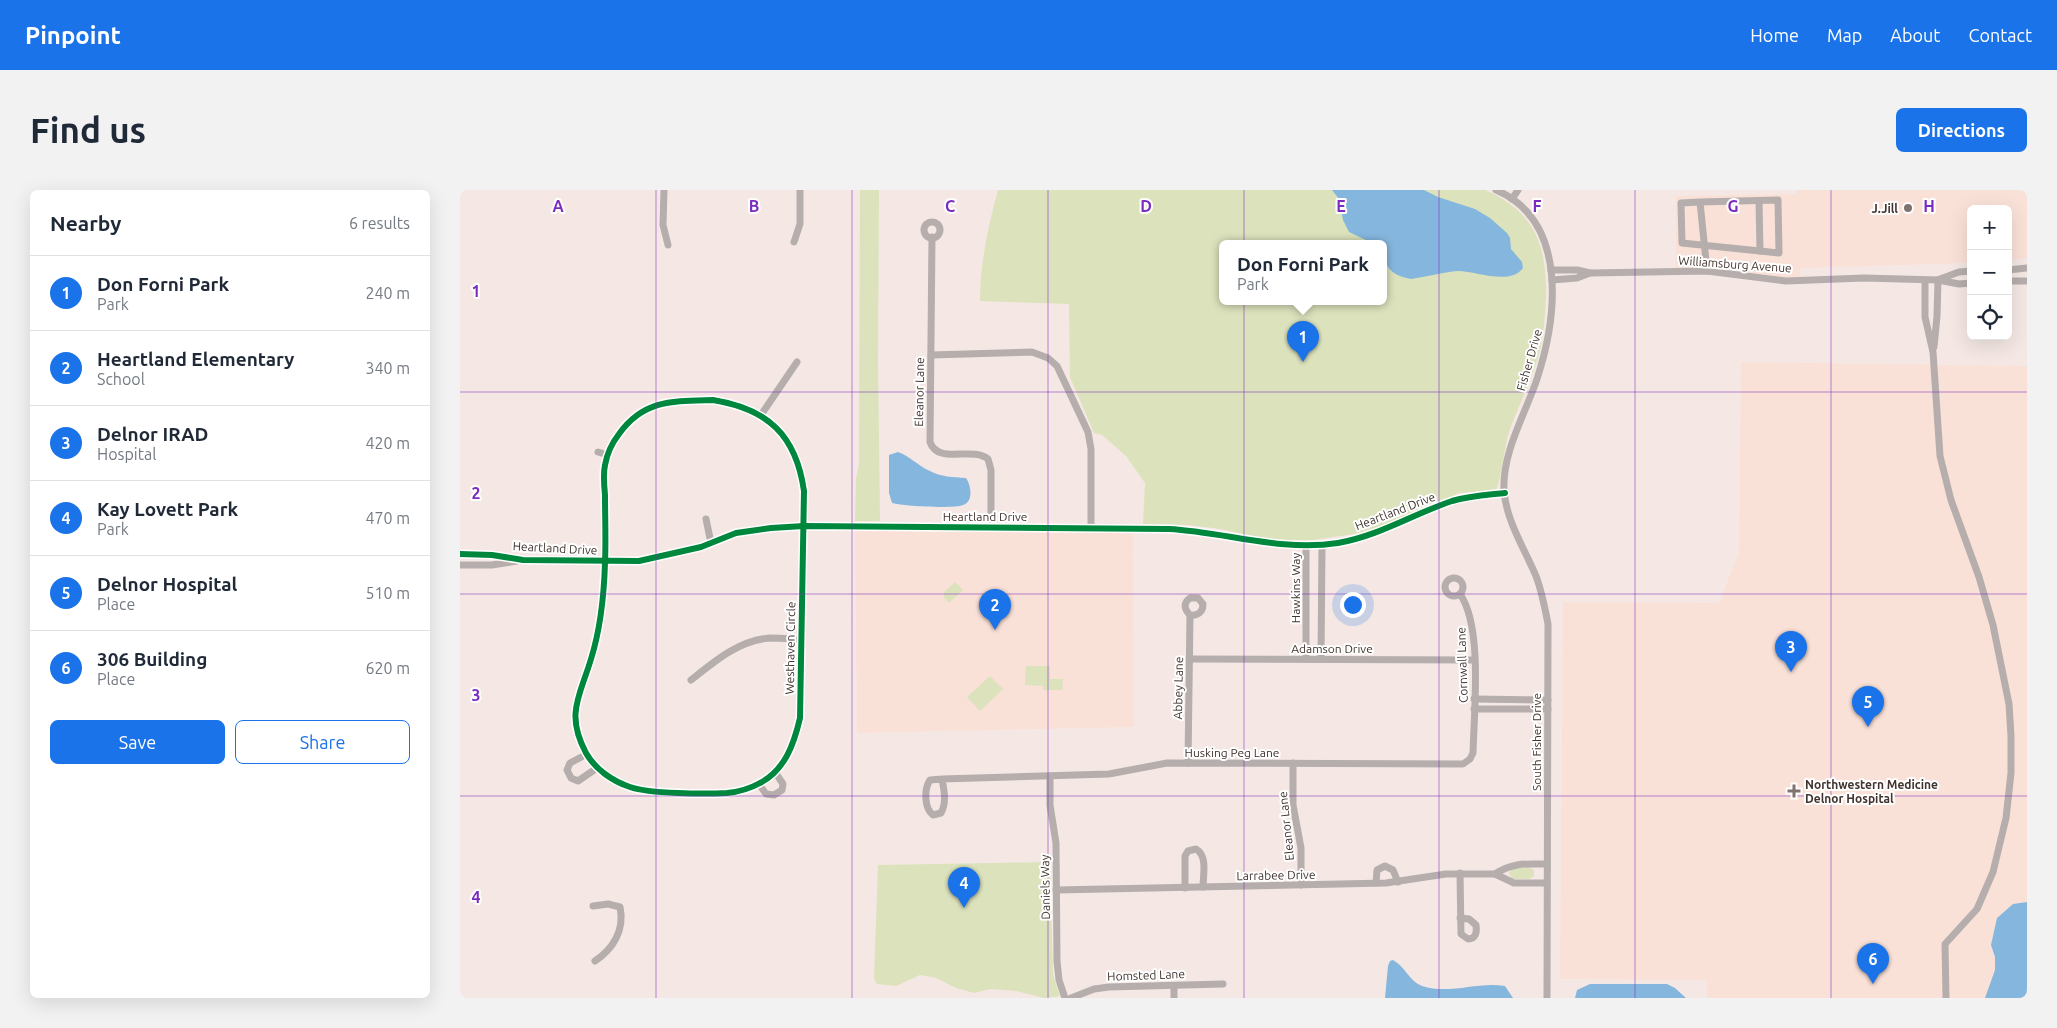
<!DOCTYPE html>
<meta charset="utf-8">
<style>
body{margin:0;font-family:Ubuntu,sans-serif;background:#f2f2f3;color:#1f2937}
.controls{position:absolute;right:15px;top:15px;display:grid;overflow:hidden;border-radius:8px;box-shadow:0 5px 20px #0002}
.controls button{width:45px;height:45px;display:grid;place-items:center;padding:0;border:0;border-bottom:1px solid #e0e1e3;background:#fff;color:#1f2937;font:25px sans-serif}
.you{position:absolute;left:892px;top:414px;width:18px;height:18px;margin:-12px;border:4px solid #fff;border-radius:50%;background:#1a73e8;box-shadow:0 0 0 8px #1a73e833}
.badge{display:grid;place-items:center;width:32px;height:32px;border-radius:50%;background:#1a73e8;color:#fff;font-size:16px;font-weight:700}
.pin{position:absolute;translate:-50% -41px;filter:drop-shadow(0 1px 2px #0008)}
.pin::after{content:'';position:absolute;top:26px;width:18px;height:15px;background:inherit;clip-path:polygon(0 0,100% 0,50% 100%)}
.popup{position:absolute;left:759px;top:50px;width:168px;height:65px;box-sizing:border-box;display:grid;place-content:center;border-radius:8px;background:#fff;filter:drop-shadow(0 1px 4px #0005);font-size:16px;white-space:nowrap;color:#747a83}
.popup b{font-size:19px;color:#1f2937}
.popup::after{content:'';position:absolute;left:50%;top:100%;margin-left:-10px;border:10px solid transparent;border-top-color:#fff}
.list{margin:0;padding:0;list-style:none}
h2{display:flex;justify-content:space-between;align-items:center;height:65px;margin:0;padding:0 20px;font-size:21px}
h2 small{font-size:16px;font-weight:400;color:#747a83}
.list li{display:grid;grid-template-columns:32px 1fr auto;gap:15px;align-items:center;box-sizing:border-box;height:75px;padding:0 20px;border-top:1px solid #e0e1e3}
.list b{display:block;font-size:19px;white-space:nowrap}
.list p{margin:0;font-size:16px;white-space:nowrap;color:#747a83}
.list em{font-size:16px;font-style:normal;color:#747a83}
.actions{display:flex;gap:10px;padding:15px 20px}
.actions a{flex:1;padding:11px 0;border:1px solid #1a73e8;border-radius:8px;text-align:center;font-size:18px;color:#1a73e8}
.actions .main{background:#1a73e8;color:#fff}
.icon{flex:none;width:28px;height:28px;fill:none;stroke:currentColor;stroke-width:2;stroke-linecap:round;stroke-linejoin:round}
.map{position:relative;flex:none;width:1567px;height:808px;overflow:hidden;border-radius:8px}
header{display:flex;align-items:center;gap:30px;box-sizing:border-box;height:70px;padding:0 25px;background:#1a73e8;color:#fff}
header strong{font-size:24px}
nav{display:flex;gap:28px;margin-inline-start:auto;font-size:18px}
.intro{display:flex;align-items:center;justify-content:space-between;box-sizing:border-box;height:120px;padding:0 30px}
h1{margin:0;font-size:35px}
.button{padding:12px 22px;border-radius:8px;background:#1a73e8;color:#fff;font-size:18px;font-weight:700}
main{display:flex;gap:30px;padding:0 30px}
aside{flex:1;background:#fff;border-radius:8px;box-shadow:0 5px 20px #0002}
.map>svg:first-child{display:block}
.built{fill:#fae1d8}
.green{fill:#dbe2bc;fill-rule:evenodd}
.water{fill:#85b7de}
.lines{fill:none;stroke-linecap:round;stroke-linejoin:round}
.minor{stroke:#b5aeac;stroke-width:7}
.cycleway-casing{stroke:#fff;stroke-width:9}
.cycleway{stroke:#00873e;stroke-width:6}
.grid{fill:none;stroke:#7b2cbf;stroke-width:1;stroke-opacity:0.55}
.poi-dot{fill:#80726e;stroke:#fff;stroke-width:2}
.labels{text-anchor:middle;dominant-baseline:central;stroke-width:4;stroke-linejoin:round;paint-order:stroke}
.poi-label{font-size:12px;font-weight:bold;fill:#41332e;stroke:#fff;text-anchor:end}
.street-label{font-size:12px;fill:#41332e;stroke:#fff}
.grid-label{font-size:16px;text-anchor:middle;font-weight:bold;fill:#7b2cbf;stroke:#fff;stroke-width:4;stroke-linejoin:round;paint-order:stroke}
</style>
<header>
<strong>Pinpoint</strong>
<nav><a>Home</a><a>Map</a><a>About</a><a>Contact</a></nav>
</header>
<div class="intro"><h1>Find us</h1><a class="button">Directions</a></div>
<main>
<aside>
<h2>Nearby<small>6 results</small></h2>
<ul class="list">
<li><span class="badge">1</span><div><b>Don Forni Park</b><p>Park</p></div><em>240 m</em></li>
<li><span class="badge">2</span><div><b>Heartland Elementary</b><p>School</p></div><em>340 m</em></li>
<li><span class="badge">3</span><div><b>Delnor IRAD</b><p>Hospital</p></div><em>420 m</em></li>
<li><span class="badge">4</span><div><b>Kay Lovett Park</b><p>Park</p></div><em>470 m</em></li>
<li><span class="badge">5</span><div><b>Delnor Hospital</b><p>Place</p></div><em>510 m</em></li>
<li><span class="badge">6</span><div><b>306 Building</b><p>Place</p></div><em>620 m</em></li>
</ul>
<div class="actions"><a class="main">Save</a><a>Share</a></div>
</aside>
<div class="map">
<svg width="1567" height="808" viewBox="0 0 1567 808">
<rect width="100%" height="100%" fill="#f5e8e4"/>
<!-- built -->
<g class="built">
<path d="M1337,0H1567V68L1548,70V19H1511V73L1340,78V90L1263,78L1216,79V6L1337,4Z"/>
<path d="M1281,172L1567,176V808H1247V790L1100,789L1103,412L1259,413L1279,362Z"/>
<path d="M395,340L673,342L674,537L397,543Z"/>
</g>
<!-- green -->
<g class="green">
<path d="M400,0H419L418,170L420,331H395L396,289L399,275Z"/>
<path d="M538,0H1025C1074,21 1087,55 1086,107C1085,123 1084,140 1081,156C1074,187 1058,215 1048,245C1045,256 1040,294 1036,300L999,303L929,334L894,344L853,350H819L791,346L761,339L727,335L683,334L685,293L666,266L642,245L634,243L610,187L609,114L520,111C520,74 528,36 538,0ZM763,53H923V111H763Z"/>
<path d="M495,392L503,400L489,413L484,408V402Z"/>
<path d="M566,476H590V489H603L602,500H583V496L565,495Z"/>
<path d="M530,486L543,499L520,521L507,507Z"/>
<path d="M590,672L593,785L600,806L584,808L556,801L530,799L514,803L496,798L476,788L460,785L436,796L417,794L414,788L418,675Z"/>
<path d="M1054,678H1070L1074,680V686L1069,689H1053L1049,684L1050,679Z"/>
</g>
<!-- water -->
<g class="water">
<path d="M872,0H964L978,7L1015,19L1030,28L1047,43L1050,48L1051,59L1062,72L1063,78C1050,96 1016,81 998,81C982,82 967,87 951,89C929,85 923,75 923,53H912L889,42L883,30L879,9Z"/>
<path d="M438,262C450,266 458,276 470,281C481,287 493,287 506,288C511,295 514,312 503,315C493,319 442,316 432,313L429,303V265Z"/>
<path d="M1567,712V808H1525L1535,780V767L1531,755L1537,728L1553,714Z"/>
<path d="M933,770C945,776 949,791 962,796C990,805 1018,791 1045,796L1053,808H925L928,776L930,771Z"/>
<path d="M1130,794H1207L1215,798L1226,808H1115L1117,800Z"/>
</g>
<g class="lines">
<!-- minor -->
<g class="minor">
<path d="M204,0L203,35L208,55"/>
<path d="M1036,0C1109,31 1097,128 1077,189C1065,225 1042,262 1044,301C1046,330 1065,360 1076,386C1082,402 1085,418 1088,434L1087,808"/>
<path d="M1052,9L1058,0"/>
<path d="M1299,11L1300,61"/>
<path d="M1240,12L1221,13L1222,53L1319,63L1318,10L1240,12L1247,81"/>
<circle cx="472" cy="40" r="8"/>
<path d="M472,47L470,252C478,275 512,256 528,269L531,280V338"/>
<path d="M334,52L340,34V0"/>
<path d="M1091,80H1117L1130,83L1247,81L1326,91L1404,88L1478,90L1499,94L1511,93"/>
<path d="M1548,80L1567,78"/>
<path d="M1480,89L1499,82L1511,81"/>
<path d="M1092,90L1117,88L1130,83"/>
<path d="M1465,90V127L1473,162L1480,266L1491,310L1519,387L1533,435L1549,514L1551,546V583L1546,628L1533,682L1517,719L1485,754L1486,808"/>
<path d="M1548,91H1567"/>
<path d="M1474,157L1477,126L1478,90"/>
<path d="M471,165L572,162L588,168L597,176L628,242L631,259V338"/>
<path d="M253,210C308,219 336,245 344,301L340,528C334,554 325,580 300,593C291,598 278,602 267,603C245,604 190,604 170,597C152,591 135,579 126,563C105,524 120,506 131,469C141,437 144,406 145,373C146,350 145,327 145,305C144,295 143,284 145,275C147,264 152,253 159,244C184,209 214,211 253,210Z"/>
<path d="M301,225L337,172"/>
<path d="M138,262L148,265"/>
<path d="M246,329L251,353"/>
<path d="M846,356V469"/>
<path d="M0,364L32,365L63,370L179,371L241,357L276,343L311,338L344,336L709,339C766,342 820,362 878,353C919,346 953,324 992,311C1009,306 1027,305 1045,303"/>
<path d="M0,375H32L57,371"/>
<circle cx="994" cy="397" r="9"/>
<path d="M729,469L1014,470"/>
<path d="M861,469L862,355"/>
<path d="M231,490C255,471 278,451 309,448C319,448 330,449 341,449"/>
<path d="M1014,509L1088,510"/>
<path d="M1014,519H1088"/>
<path d="M127,564L110,573L107,580L111,588L118,591L137,578"/>
<path d="M728,573L730,425C724,419 723,413 730,408H738L743,414C743,422 738,426 730,425"/>
<path d="M833,573V615L841,658V695"/>
<path d="M590,586V615L596,653L597,771L599,790L605,808"/>
<path d="M482,589C484,600 487,612 481,623L473,625C464,618 464,599 470,590L482,589L649,584L707,573L1003,574L1010,569L1013,563C1014,521 1023,437 1000,404"/>
<path d="M299,594L306,604L314,605L322,600L323,594L315,582"/>
<path d="M1000,683L1001,744L1008,749C1016,749 1017,742 1016,735L1009,729L1000,728"/>
<path d="M916,693L917,680L925,676L933,680L938,692"/>
<path d="M1087,693H1054L1035,684C1053,672 1067,674 1087,674"/>
<path d="M725,698V666L728,661L736,659C748,666 743,685 743,697"/>
<path d="M596,700L926,693L986,684H1035"/>
<path d="M133,716L148,714L160,717C165,740 153,759 135,771"/>
<path d="M714,796V808"/>
<path d="M611,808L634,799L649,797L763,794"/>
</g>
<!-- cycleway casing -->
<g class="cycleway-casing">
<g id="cycleway">
<path d="M253,210C308,219 336,245 344,301L340,528C334,554 325,580 300,593C291,598 278,602 267,603C245,604 190,604 170,597C152,591 135,579 126,563C105,524 120,506 131,469C141,437 144,406 145,373C146,350 145,327 145,305C144,295 143,284 145,275C147,264 152,253 159,244C184,209 214,211 253,210Z"/>
<path d="M0,364L32,365L63,370L179,371L241,357L276,343L311,338L344,336L709,339C766,342 820,362 878,353C919,346 953,324 992,311C1009,306 1027,305 1045,303"/>
</g>
</g>
<!-- cycleway -->
<use href="#cycleway" class="cycleway"/>
</g>
<!-- grid -->
<path class="grid" d="M196,0V808M392,0V808M588,0V808M784,0V808M979,0V808M1175,0V808M1371,0V808M0,202H1567M0,404H1567M0,606H1567"/>
<!-- markers -->
<g class="poi-dot">
<circle cx="1448" cy="18" r="5"/>
<path d="M1331.5 593.5h5v5h5v5h-5v5h-5v-5h-5v-5h5z"/>
</g>
<g class="labels">
<!-- poi labels -->
<g class="poi-label">
<text x="1438" y="18">J.Jill</text>
<text x="1345" y="594" text-anchor="start">Northwestern Medicine<tspan x="1345" dy="14">Delnor Hospital</tspan></text>
</g>
<!-- street labels -->
<g class="street-label">
<text transform="translate(1275 74) rotate(4)">Williamsburg Avenue</text>
<text transform="translate(1069 170) rotate(-74)">Fisher Drive</text>
<text transform="translate(459 202) rotate(-89)">Eleanor Lane</text>
<text transform="translate(935 321) rotate(-21)">Heartland Drive</text>
<text x="525" y="326">Heartland Drive</text>
<text transform="translate(95 358) rotate(3)">Heartland Drive</text>
<text transform="translate(835 398) rotate(-90)">Hawkins Way</text>
<text transform="translate(330 458) rotate(-89)">Westhaven Circle</text>
<text x="872" y="458">Adamson Drive</text>
<text transform="translate(1002 475) rotate(-92)">Cornwall Lane</text>
<text transform="translate(718 498) rotate(-89)">Abbey Lane</text>
<text transform="translate(1076 552) rotate(-90)">South Fisher Drive</text>
<text x="772" y="562">Husking Peg Lane</text>
<text transform="translate(826 636) rotate(-96)">Eleanor Lane</text>
<text transform="translate(816 685) rotate(-1)">Larrabee Drive</text>
<text transform="translate(585 697) rotate(-91)">Daniels Way</text>
<text transform="translate(686 785) rotate(-2)">Homsted Lane</text>
</g>
</g>
<g class="grid-label">
<text x="98" y="22">A</text>
<text x="294" y="22">B</text>
<text x="490" y="22">C</text>
<text x="686" y="22">D</text>
<text x="881" y="22">E</text>
<text x="1077" y="22">F</text>
<text x="1273" y="22">G</text>
<text x="1469" y="22">H</text>
<text x="16" y="107">1</text>
<text x="16" y="309">2</text>
<text x="16" y="511">3</text>
<text x="16" y="713">4</text>
</g>
</svg>
<div class="controls">
<button>+</button>
<button>−</button>
<button><svg class="icon" aria-label="locate" viewBox="0 0 24 24"><circle cx="12" cy="12" r="6"/><path d="M12 2v4M12 18v4M2 12h4M18 12h4"/></svg></button>
</div>
<div class="you"></div>
<div class="pin badge" style="left:843px;top:172px">1</div>
<div class="popup"><b>Don Forni Park</b>Park</div>
<div class="pin badge" style="left:535px;top:440px">2</div>
<div class="pin badge" style="left:1331px;top:482px">3</div>
<div class="pin badge" style="left:504px;top:718px">4</div>
<div class="pin badge" style="left:1408px;top:537px">5</div>
<div class="pin badge" style="left:1413px;top:794px">6</div>
</div>
</main>
